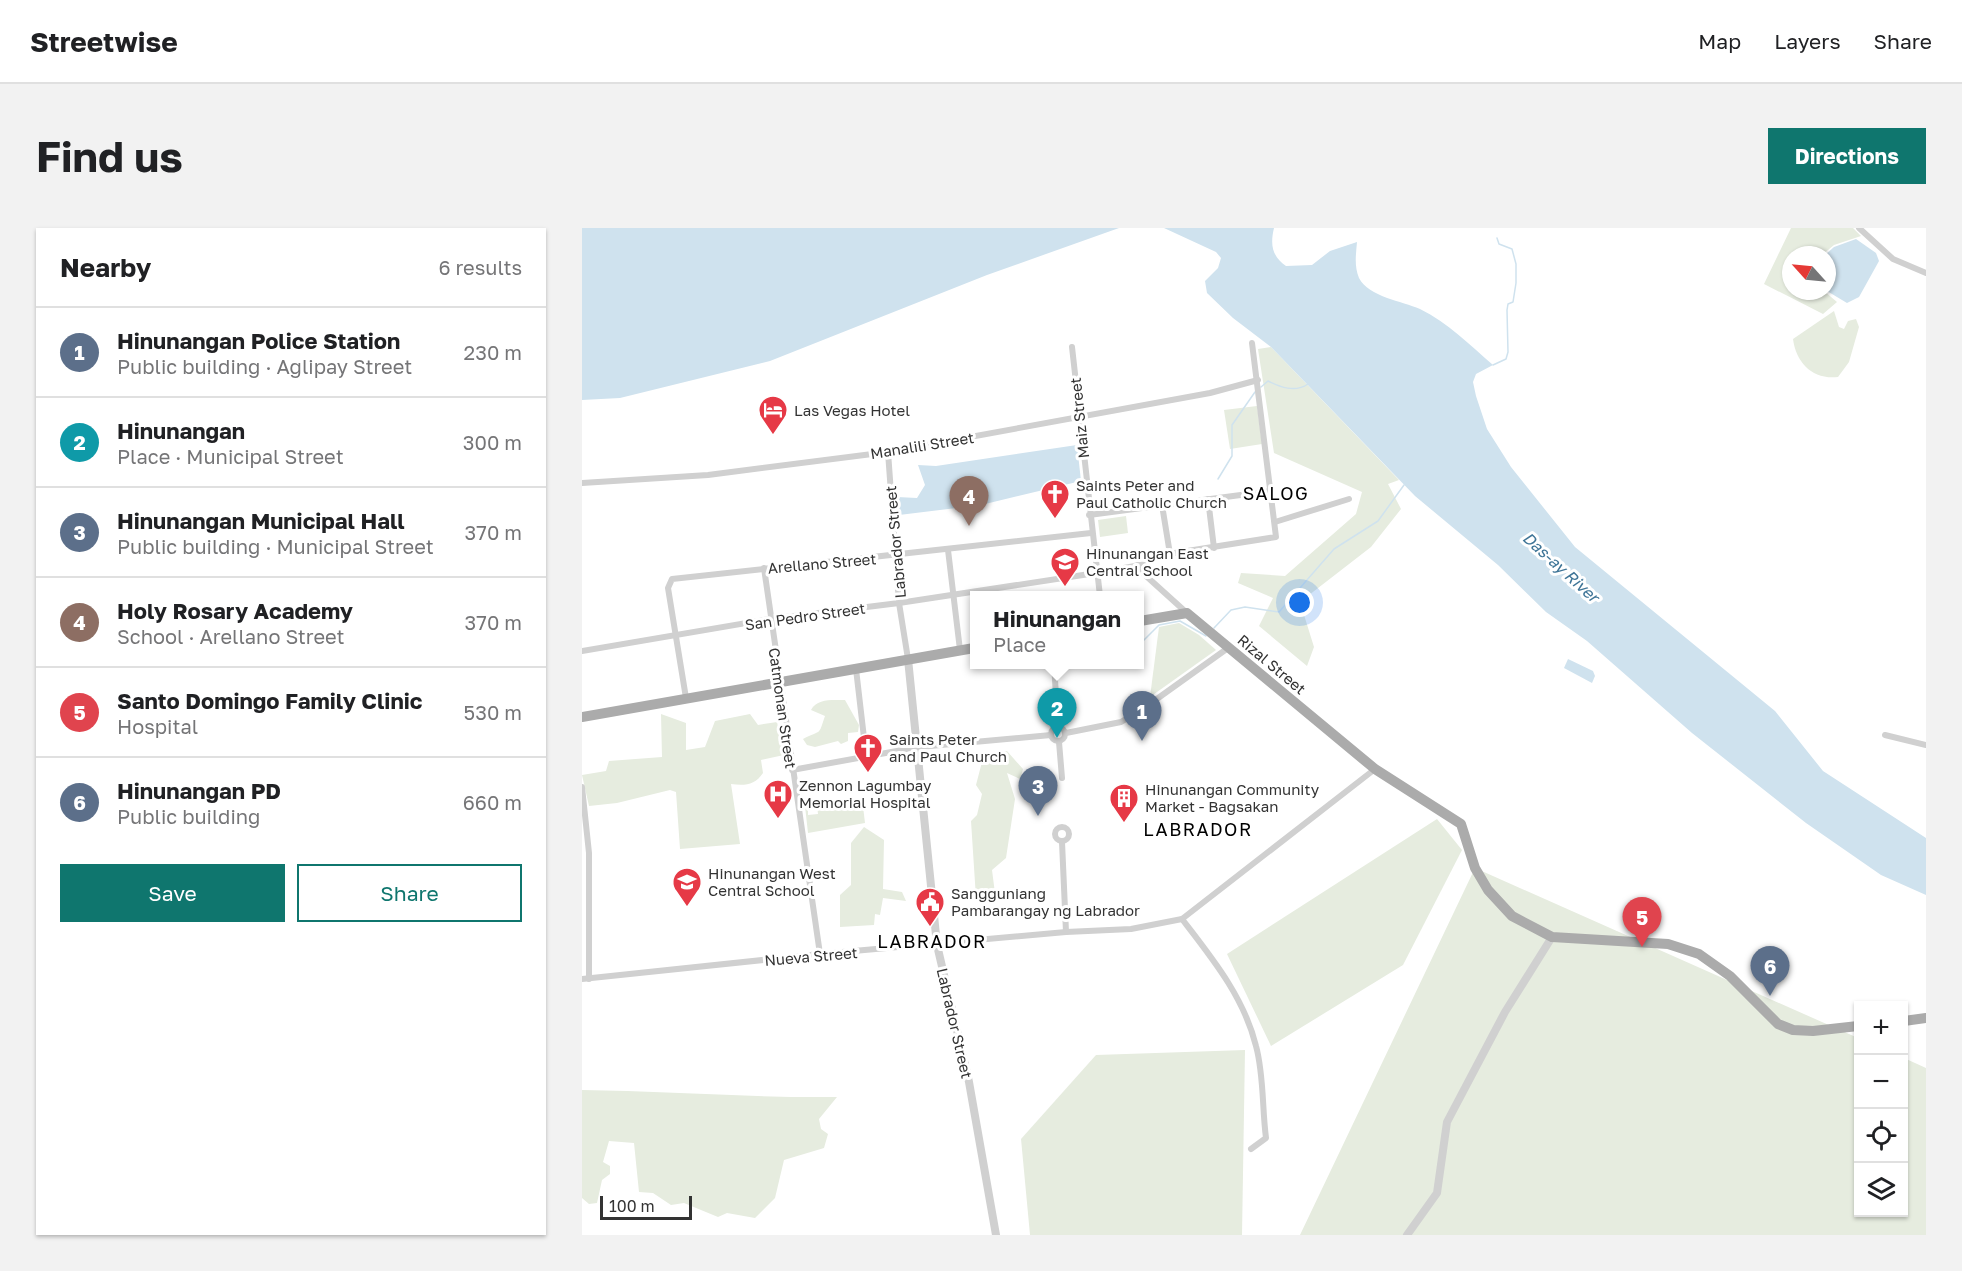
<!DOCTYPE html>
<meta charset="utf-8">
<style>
body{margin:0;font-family:"Golos Text",sans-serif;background:#f2f2f2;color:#202124}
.controls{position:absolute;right:18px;bottom:18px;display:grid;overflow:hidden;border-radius:0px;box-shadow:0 2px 4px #0004}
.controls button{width:54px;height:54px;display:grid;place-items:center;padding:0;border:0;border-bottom:2px solid #e0e0e0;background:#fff;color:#202124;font:30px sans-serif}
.compass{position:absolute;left:1200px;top:18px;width:54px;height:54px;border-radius:50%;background:#fff;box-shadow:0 2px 4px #0004;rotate:297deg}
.scale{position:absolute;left:18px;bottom:15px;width:92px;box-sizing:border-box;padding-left:6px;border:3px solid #333;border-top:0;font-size:16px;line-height:21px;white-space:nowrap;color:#333;-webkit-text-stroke:4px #fff;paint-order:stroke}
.you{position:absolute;left:718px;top:375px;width:21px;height:21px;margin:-15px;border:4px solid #fff;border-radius:50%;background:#1a73e8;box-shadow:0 0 0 9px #1a73e833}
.badge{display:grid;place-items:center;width:39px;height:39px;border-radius:50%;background:#0f766e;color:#fff;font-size:20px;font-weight:700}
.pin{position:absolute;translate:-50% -50px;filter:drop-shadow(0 2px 3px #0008)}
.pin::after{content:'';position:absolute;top:32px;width:21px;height:18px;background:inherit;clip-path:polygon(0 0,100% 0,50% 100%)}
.popup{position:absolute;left:388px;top:363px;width:174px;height:78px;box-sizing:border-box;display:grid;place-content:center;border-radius:0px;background:#fff;filter:drop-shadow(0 2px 4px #0005);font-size:20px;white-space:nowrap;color:#757577}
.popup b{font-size:22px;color:#202124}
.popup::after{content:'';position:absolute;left:50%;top:100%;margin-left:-12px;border:12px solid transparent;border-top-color:#fff}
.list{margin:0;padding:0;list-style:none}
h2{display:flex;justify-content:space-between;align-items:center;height:78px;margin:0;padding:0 24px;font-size:26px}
h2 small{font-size:20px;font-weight:400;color:#757577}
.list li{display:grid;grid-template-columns:39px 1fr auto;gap:18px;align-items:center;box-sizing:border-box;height:90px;padding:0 24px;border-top:2px solid #e0e0e0}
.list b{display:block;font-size:22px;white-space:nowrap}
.list p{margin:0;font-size:20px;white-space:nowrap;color:#757577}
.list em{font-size:20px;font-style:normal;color:#757577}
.actions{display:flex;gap:12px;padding:18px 24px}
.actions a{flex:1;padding:14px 0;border:2px solid #0f766e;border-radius:0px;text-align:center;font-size:21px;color:#0f766e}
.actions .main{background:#0f766e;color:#fff}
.icon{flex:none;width:33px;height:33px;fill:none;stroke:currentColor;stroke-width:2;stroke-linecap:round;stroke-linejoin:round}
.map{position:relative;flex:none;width:1344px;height:1007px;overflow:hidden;border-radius:0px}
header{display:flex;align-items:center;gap:36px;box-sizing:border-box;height:84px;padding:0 30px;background:#fff;border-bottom:2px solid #e0e0e0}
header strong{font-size:28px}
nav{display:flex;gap:33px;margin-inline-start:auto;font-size:21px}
.intro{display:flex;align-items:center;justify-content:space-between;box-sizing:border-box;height:144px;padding:0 36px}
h1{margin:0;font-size:42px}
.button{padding:15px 27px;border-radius:0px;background:#0f766e;color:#fff;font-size:21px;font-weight:700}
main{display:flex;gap:36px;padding:0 36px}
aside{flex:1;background:#fff;border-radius:0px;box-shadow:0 2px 4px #0004}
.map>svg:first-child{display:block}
.green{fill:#e6ecdf}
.water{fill:#cfe2ee}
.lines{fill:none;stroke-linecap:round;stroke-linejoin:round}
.stream{stroke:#cfe2ee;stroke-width:1.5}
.minor{stroke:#d0d0d0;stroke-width:6}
.tertiary{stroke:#d0d0d0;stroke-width:8}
.primary{stroke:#ababab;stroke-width:10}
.labels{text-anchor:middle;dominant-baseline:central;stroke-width:6;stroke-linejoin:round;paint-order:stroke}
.poi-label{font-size:15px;fill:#333;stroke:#fff;text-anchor:start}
.street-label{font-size:15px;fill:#333;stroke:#fff}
.water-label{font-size:16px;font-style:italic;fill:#3f7597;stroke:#fff}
.quarter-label{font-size:18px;letter-spacing:1.5px;fill:#000;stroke:#fff}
</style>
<header>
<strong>Streetwise</strong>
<nav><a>Map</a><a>Layers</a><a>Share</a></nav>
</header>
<div class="intro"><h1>Find us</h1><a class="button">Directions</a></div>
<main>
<aside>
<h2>Nearby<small>6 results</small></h2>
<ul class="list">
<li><span class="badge" style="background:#5c6f8a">1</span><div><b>Hinunangan Police Station</b><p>Public building · Aglipay Street</p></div><em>230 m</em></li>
<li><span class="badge" style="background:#0f9aa8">2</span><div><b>Hinunangan</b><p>Place · Municipal Street</p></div><em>300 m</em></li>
<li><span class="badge" style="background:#5c6f8a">3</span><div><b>Hinunangan Municipal Hall</b><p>Public building · Municipal Street</p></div><em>370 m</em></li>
<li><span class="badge" style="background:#8d6e63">4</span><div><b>Holy Rosary Academy</b><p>School · Arellano Street</p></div><em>370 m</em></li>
<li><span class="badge" style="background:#e0444e">5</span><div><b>Santo Domingo Family Clinic</b><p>Hospital</p></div><em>530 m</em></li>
<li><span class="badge" style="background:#5c6f8a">6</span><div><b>Hinunangan PD</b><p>Public building</p></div><em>660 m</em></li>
</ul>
<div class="actions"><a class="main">Save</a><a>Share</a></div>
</aside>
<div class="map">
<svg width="1344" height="1007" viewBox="0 0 1344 1007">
<rect width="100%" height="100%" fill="#fff"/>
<!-- green -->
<g class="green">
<path d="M1209,0H1271L1279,8L1252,17L1240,27H1209V63H1242L1255,74L1241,86L1182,56Z"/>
<path d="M1252,83L1257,99L1262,101L1266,93L1274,91L1277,99L1267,134L1256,149C1231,152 1214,135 1211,111Z"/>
<path d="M689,119L817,252L806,256L819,281L789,319L718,374L732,419L725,438L677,398L691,370L656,355L659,345L703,348L774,286L780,264L692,225L676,121Z"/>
<path d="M675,178L680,216L648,221L642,182Z"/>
<path d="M544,288L546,305L518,309L516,292Z"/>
<path d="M597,395L617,407L634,422L568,469L577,399Z"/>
<path d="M263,472L277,497L276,504L266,505V513L259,516L256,513L233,519L225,517L221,511C240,501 236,509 243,488L229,482C235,470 251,472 263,472Z"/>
<path d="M79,486L104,495V522L123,519L133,493L168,486L176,497L195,494L202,527L179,532L181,545C173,557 163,558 149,556L158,616L98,621L94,564L88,562L35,575L7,578L0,547L24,543L27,533L80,529Z"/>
<path d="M425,523L441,541L438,551L425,545L433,571L424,630L410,642L414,673L394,670L389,593L395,587L400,566L394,557L401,530Z"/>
<path d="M280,570L283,595L226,605L223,578H226V587L236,586L235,577Z"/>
<path d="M855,591L880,622L821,737L689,818L645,726Z"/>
<path d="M282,599L302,612L301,661L320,664L324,673L301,670L298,687L293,686L292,697L258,699V667L269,657V615Z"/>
<path d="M893,640L1276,810V984H1322V830L1344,840V1007H718Z"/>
<path d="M663,822L660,1007H448L439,911L514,827Z"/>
<path d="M0,862C85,863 170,870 255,869L237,891L239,901L246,906L242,920L202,932L193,970L173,990L145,985L136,989L102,975L89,977L71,965L57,964L52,915L27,913L21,934L28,938V946L20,952L15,975L7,976L0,970Z"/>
</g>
<!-- water -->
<g class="water">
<path d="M0,0H537L405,47L188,133L38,170L0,172Z"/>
<path d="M582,0H692C688,17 690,28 704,38L730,37L748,23L775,14C774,26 772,38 777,50C787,69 820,73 838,81C866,95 888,117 911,137L894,146L891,154L894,168L905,201L929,239L993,319L1193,483L1241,543L1344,610V667L1299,647L1224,595L1110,505L1005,413L964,384L916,337L833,268L689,119L651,90L625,65L623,53L636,40L639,30L634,24Z"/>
<path d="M1274,11L1294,25L1297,33L1277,69L1265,75L1245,63V27H1243L1252,19Z"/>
<path d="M495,217L499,253L399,277L317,287L315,269L335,270L343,257L336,237L354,238Z"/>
<path d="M986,431L1011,443L1013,448L1010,455L982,440Z"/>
</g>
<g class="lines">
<!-- stream -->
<g class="stream">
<path d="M911,137L924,131L926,124L925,82L926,76L931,74L934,55V36L930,21L917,16L915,10"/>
<path d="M679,159L686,153C698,159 713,165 726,156"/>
<path d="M636,251L650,228V197L673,164"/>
<path d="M632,400L649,382L663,379L697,384L752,321L796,293L822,257"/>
<path d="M559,415L577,397L598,393L624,408"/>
</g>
<!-- minor -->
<g class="minor">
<path d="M1277,0L1311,31L1344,45"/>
<path d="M490,119L518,368"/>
<path d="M306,224L317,375L326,431"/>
<path d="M0,255L126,247L306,224L628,165L676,152"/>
<path d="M626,271L632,320"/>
<path d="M580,277L588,326"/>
<path d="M507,287L689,263"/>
<path d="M693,294L767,271"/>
<path d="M366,322L378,422"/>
<path d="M553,338L605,385"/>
<path d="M182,340L238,726"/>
<path d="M0,423L188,391L317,375L514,345L553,338L580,327L694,309L670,115"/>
<path d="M472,436L476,499"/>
<path d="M274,441L284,527"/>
<path d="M104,470L86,360L90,351L509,305"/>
<circle cx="476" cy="506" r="7"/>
<path d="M484,505L539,494L565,478L646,420"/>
<path d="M1303,507L1344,517"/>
<path d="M477,514L480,550"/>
<path d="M210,542L337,519L469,507"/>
<path d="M0,559L7,625V751"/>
<circle cx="480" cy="606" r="7"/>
<path d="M480,614L484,704"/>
<path d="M600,691C630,730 662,769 674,818C682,847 680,880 684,910L669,921"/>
<path d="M0,751L238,726L484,704L549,701L600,691L793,541"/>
</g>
<!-- tertiary -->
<g class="tertiary">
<path d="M326,431L355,717L387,854L414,1007"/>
<path d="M825,1007L855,965L865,894L923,784L970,709"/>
</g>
<!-- primary -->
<g class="primary">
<path d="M558,393L605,385L793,541L879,596L893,640L906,662L930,688L970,709L1086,716L1117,726L1148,748L1196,796L1211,802L1231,803L1276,798"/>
<path d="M0,489L392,420"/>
<path d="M1322,793L1344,790"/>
</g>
</g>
<!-- icons -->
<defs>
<g id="hotel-pin" transform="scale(1.5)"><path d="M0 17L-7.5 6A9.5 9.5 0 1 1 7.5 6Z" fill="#e63946" stroke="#fff"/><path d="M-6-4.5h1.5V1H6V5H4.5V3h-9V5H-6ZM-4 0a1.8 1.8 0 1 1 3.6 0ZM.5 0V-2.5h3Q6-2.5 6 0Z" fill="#fff"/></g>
<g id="church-pin" transform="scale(1.5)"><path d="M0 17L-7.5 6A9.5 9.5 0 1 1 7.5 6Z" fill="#e63946" stroke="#fff"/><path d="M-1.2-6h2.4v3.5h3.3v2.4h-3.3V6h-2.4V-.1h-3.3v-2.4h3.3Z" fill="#fff"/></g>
<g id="school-pin" transform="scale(1.5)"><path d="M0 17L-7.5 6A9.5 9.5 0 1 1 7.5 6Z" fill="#e63946" stroke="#fff"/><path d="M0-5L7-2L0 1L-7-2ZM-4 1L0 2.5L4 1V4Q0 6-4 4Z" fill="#fff"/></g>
<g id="hospital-pin" transform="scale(1.5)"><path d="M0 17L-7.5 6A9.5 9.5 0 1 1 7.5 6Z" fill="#e63946" stroke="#fff"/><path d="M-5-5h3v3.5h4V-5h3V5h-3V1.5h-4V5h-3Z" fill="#fff"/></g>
<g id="building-pin" transform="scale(1.5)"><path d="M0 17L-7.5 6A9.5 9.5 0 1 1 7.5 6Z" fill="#e63946" stroke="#fff"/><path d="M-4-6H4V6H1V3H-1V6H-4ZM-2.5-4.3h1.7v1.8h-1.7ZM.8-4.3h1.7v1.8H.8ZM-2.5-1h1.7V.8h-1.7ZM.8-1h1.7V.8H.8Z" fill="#fff"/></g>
<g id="civic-pin" transform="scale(1.5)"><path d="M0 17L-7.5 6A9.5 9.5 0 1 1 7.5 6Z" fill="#e63946" stroke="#fff"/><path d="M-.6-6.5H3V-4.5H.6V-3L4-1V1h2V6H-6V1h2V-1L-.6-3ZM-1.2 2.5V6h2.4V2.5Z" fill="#fff"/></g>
</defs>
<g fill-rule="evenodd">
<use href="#hotel-pin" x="191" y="182"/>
<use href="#church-pin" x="473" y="266"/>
<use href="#school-pin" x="483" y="334"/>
<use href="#church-pin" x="286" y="520"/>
<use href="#hospital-pin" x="196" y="566"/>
<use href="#building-pin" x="542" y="570"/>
<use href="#school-pin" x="105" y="654"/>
<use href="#civic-pin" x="348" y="674"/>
</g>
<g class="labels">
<!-- poi labels -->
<g class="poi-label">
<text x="212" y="182">Las Vegas Hotel</text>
<text x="494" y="257">Saints Peter and<tspan x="494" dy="17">Paul Catholic Church</tspan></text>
<text x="504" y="325">Hinunangan East<tspan x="504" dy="17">Central School</tspan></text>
<text x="307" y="511">Saints Peter<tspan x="307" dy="17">and Paul Church</tspan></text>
<text x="217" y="557">Zennon Lagumbay<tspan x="217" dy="17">Memorial Hospital</tspan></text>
<text x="563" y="561">Hinunangan Community<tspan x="563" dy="17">Market - Bagsakan</tspan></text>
<text x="126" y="645">Hinunangan West<tspan x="126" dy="17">Central School</tspan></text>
<text x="369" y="665">Sangguniang<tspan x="369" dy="17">Pambarangay ng Labrador</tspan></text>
</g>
<!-- street labels -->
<g class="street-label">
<text transform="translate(497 190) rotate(-96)">Maiz Street</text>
<text transform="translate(340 217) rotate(-9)">Manalili Street</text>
<text transform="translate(313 314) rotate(-95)">Labrador Street</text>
<text transform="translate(240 335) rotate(-5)">Arellano Street</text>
<text transform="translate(223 388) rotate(-8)">San Pedro Street</text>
<text transform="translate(690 436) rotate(40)">Rizal Street</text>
<text transform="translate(201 480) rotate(82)">Catmonan Street</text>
<text transform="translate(229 728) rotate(-5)">Nueva Street</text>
<text transform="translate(373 795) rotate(77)">Labrador Street</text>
</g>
<!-- water labels -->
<g class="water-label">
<text transform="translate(979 339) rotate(42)">Das-ay River</text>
</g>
<!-- quarter labels -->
<g class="quarter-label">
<text x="694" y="265">SALOG</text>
<text x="616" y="601">LABRADOR</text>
<text x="350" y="713">LABRADOR</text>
</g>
</g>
</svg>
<div class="controls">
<button>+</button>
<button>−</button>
<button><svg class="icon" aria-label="locate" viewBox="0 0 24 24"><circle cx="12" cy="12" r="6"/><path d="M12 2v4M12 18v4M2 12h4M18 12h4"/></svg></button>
<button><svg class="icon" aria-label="layers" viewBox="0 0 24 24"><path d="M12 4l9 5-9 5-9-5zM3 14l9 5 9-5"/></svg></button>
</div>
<svg class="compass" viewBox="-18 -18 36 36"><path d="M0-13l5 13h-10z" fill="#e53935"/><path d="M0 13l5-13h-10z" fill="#757577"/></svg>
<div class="scale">100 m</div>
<div class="you"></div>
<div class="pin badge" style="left:560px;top:513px;background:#5c6f8a">1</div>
<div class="pin badge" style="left:475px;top:510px;background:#0f9aa8">2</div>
<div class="popup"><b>Hinunangan</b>Place</div>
<div class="pin badge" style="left:456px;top:588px;background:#5c6f8a">3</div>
<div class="pin badge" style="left:387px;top:298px;background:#8d6e63">4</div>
<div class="pin badge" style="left:1060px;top:719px;background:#e0444e">5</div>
<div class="pin badge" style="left:1188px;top:768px;background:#5c6f8a">6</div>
</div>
</main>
